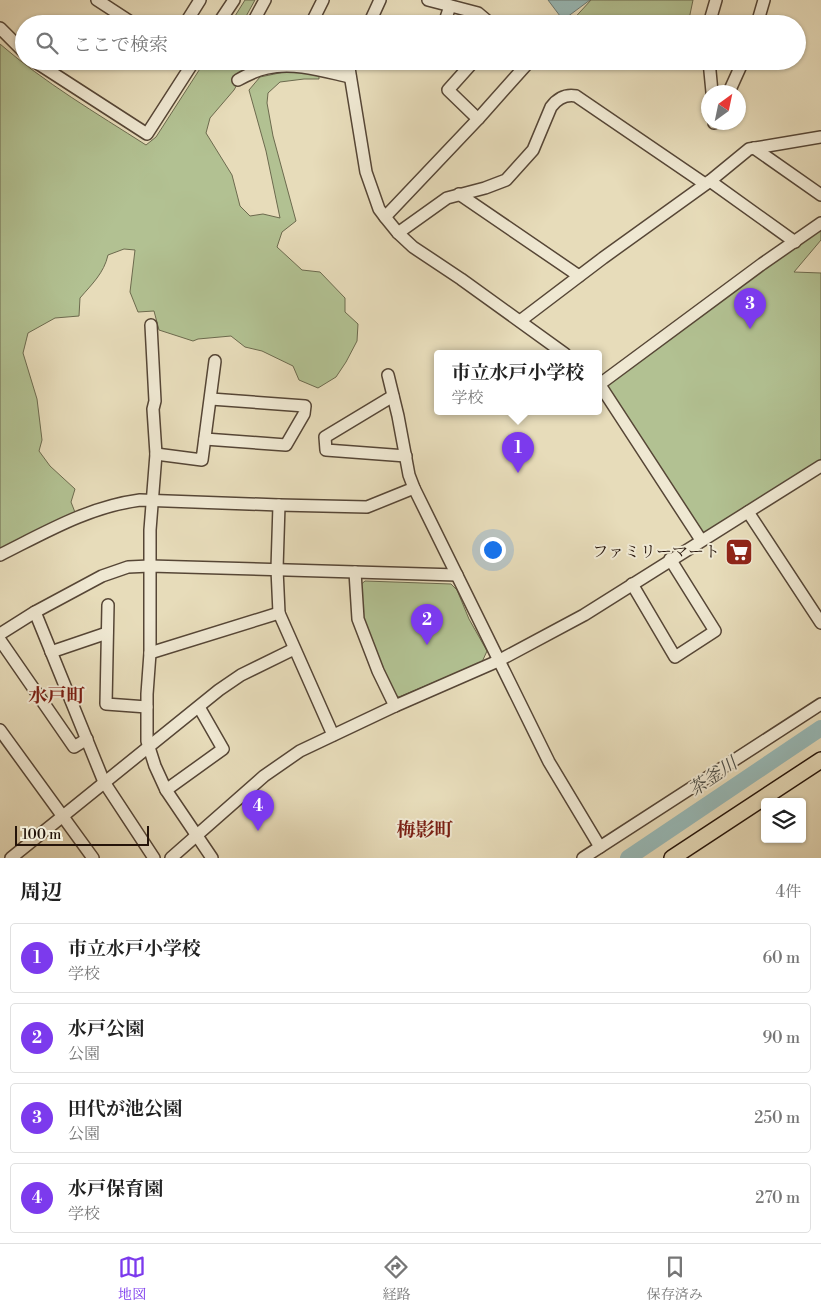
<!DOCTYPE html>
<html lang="ja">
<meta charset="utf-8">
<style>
body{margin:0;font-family:"Libre Bodoni","Noto Serif JP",serif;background:#f6f6f6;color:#222}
.controls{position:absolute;right:15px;bottom:15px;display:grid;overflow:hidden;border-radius:5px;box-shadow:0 1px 4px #0004}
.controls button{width:45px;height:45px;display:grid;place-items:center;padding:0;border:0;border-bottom:1px solid #e0e0e0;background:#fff;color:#222;font:25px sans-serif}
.compass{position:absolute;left:701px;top:85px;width:45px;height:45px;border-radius:50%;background:#fff;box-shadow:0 1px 4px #0004;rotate:33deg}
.scale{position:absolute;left:15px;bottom:12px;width:134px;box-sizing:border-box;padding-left:5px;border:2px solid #25140a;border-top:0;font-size:14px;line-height:18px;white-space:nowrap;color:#25140a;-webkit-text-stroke:4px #efe8d2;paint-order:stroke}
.you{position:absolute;left:492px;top:549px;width:18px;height:18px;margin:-12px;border:4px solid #fff;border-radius:50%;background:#1a73e8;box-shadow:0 0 0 8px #1a73e833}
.badge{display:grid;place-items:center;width:32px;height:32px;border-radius:50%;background:#7c3aed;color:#fff;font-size:16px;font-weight:700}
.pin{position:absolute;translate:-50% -41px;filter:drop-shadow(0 1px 2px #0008)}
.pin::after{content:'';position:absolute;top:26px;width:18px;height:15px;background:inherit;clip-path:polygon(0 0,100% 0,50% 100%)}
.popup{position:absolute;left:434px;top:350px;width:168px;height:65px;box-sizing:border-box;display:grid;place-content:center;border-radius:5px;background:#fff;filter:drop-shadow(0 1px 4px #0005);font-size:16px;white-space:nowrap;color:#767676}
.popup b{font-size:19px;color:#222}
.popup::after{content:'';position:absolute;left:50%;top:100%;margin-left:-10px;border:10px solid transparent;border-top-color:#fff}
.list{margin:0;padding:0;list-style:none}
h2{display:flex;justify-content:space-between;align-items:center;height:65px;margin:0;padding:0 20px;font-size:21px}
h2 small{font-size:16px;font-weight:400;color:#767676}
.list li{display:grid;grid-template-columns:32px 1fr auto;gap:15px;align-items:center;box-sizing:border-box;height:70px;margin:0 10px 10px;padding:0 10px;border:1px solid #e0e0e0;border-radius:5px}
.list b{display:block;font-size:19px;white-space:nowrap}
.list p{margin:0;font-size:16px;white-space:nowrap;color:#767676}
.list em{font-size:16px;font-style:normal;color:#767676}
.icon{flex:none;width:28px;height:28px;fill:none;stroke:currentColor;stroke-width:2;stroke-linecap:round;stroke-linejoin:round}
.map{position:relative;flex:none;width:821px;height:858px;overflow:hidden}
.search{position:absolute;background:#fff;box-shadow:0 1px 4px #0004;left:15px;right:15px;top:15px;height:55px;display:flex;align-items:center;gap:12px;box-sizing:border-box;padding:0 18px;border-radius:28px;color:#767676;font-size:19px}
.sheet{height:385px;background:#fff}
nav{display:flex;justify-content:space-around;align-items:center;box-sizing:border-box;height:70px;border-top:1px solid #e0e0e0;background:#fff;font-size:14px;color:#767676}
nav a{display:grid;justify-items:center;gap:2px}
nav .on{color:#7c3aed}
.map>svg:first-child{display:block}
.green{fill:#b2c192;stroke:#6c6a4e}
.water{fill:#98bab8;stroke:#6a7872}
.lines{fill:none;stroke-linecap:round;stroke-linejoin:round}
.river{stroke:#98bab8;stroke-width:16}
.minor-casing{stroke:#564636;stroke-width:14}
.major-casing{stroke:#25140a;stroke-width:18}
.minor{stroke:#efe8d2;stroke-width:11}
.major{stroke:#e7dcba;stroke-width:15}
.labels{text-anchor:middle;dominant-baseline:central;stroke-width:4;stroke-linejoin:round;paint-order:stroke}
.poi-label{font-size:16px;fill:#25140a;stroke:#efe8d2;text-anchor:end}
.water-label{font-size:18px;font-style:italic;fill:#4d4e47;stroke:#efe8d2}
.quarter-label{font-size:19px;font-weight:bold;fill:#7a1f14;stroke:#efe8d2}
</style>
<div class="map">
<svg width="821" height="858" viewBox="0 0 821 858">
<rect width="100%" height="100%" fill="#e7dcba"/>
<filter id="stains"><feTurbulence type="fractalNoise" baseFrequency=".004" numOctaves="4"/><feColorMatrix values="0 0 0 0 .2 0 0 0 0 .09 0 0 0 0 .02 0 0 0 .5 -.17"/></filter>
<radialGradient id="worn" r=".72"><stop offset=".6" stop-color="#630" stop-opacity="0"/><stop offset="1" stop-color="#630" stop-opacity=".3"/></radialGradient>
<!-- green -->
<g class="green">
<path d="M245,0H255L244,20V24H230Z"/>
<path d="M591,0H693L688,24H569Z"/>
<path d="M0,44C45,83 96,113 146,145L156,137L205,61H307L324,68L243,74L234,90L210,118L206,133L232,175L240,206L250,216L263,214L280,218L266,151L249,90L260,77L289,71L319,75V79H304L280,82L268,93L267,103L273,136L296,221L282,232L277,247L302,270L320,272L345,298V312L358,324L357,341L346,362L336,377L318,388L299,380L293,366L262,351L245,347L231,336L198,339L193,341L159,330L154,311L138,312L130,292L135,250L124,249L108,255C104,273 92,284 80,298L79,316L55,318L28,333L23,353L37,399L42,440L39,451L50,466L75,489L71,502L78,520L0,551Z"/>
<path d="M821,227V240L794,272L821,273V460L702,536L603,384Z"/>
<path d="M365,581L451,584L457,590L469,619L487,651L482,662L399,697L393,694L361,619L359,586Z"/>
</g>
<!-- water -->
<path class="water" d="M548,0H590L563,20Z"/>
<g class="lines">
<!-- river -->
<path class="river" d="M628,858L821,728"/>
<!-- minor casing -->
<g class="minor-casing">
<g id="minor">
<path d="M97,0L134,24"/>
<path d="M428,0L478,13L491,24"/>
<path d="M185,24L200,0"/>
<path d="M218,24L234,0"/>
<path d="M252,24L265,0"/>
<path d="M311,24L323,0"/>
<path d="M369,24L380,0"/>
<path d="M444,24L450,6"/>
<path d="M709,24L716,0"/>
<path d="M757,24L764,0"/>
<path d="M0,28L24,52"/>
<path d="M34,61L147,134L194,61"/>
<path d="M352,61L349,68L366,172L379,209L385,217L398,233L413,247L461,279L565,354"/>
<path d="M474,61L448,90L478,119"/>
<path d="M709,61L712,92"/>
<path d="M238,80C247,75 257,70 267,68C295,62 323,71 350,77"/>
<path d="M729,92L743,61"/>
<path d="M714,122V123"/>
<path d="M754,148L821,195"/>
<path d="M710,181L795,242"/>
<path d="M459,194L579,276"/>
<path d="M385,217L478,119L527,64L524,61"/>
<path d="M398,233L447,198L485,188L506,180L533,150L551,107C557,99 565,94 576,96L705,184"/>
<path d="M520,321L603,258L710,181L749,149L821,137"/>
<path d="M151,325L155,401L153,409L156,454L150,530V653L147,694V741L155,766L166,790L212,858"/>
<path d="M388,375L398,416L409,475L414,488L549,762L600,847"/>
<path d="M598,382L701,540"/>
<path d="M600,384L762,264L821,223"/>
<path d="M393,396L325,437L326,450L406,456"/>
<path d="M205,439L286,445L304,414L305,406L211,399"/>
<path d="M156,454L202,460L215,361"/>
<path d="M279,505L277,569L279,613L333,735"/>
<path d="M748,512L821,623"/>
<path d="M0,555C46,532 88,507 140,500L279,505L367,507L414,488"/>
<path d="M355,572L358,619L378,671L395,706"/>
<path d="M632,584L675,657L715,631L670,559"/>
<path d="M108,605L106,704L147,707"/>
<path d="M35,612L104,782L154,858"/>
<path d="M0,634L35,612L102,576L128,567L150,566L457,575"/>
<path d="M0,640L74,747L87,739"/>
<path d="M51,652L107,633"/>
<path d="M150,653L279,613"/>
<path d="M0,730L93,858"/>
<path d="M166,790L223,749L199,707"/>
<path d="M11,858L219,690L241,675L294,649"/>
<path d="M171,858L264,776L300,751L395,706L498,661L584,615L821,466"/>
<path d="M583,858L821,704"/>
</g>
</g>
<!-- major casing -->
<g class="major-casing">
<path id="major" d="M672,858L821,760"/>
</g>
<!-- minor -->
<use href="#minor" class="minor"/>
<!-- major -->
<use href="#major" class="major"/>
</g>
<!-- icons -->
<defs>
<g id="supermarket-square" transform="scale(1.4375)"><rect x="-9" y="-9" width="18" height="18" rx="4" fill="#8f2418" stroke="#efe8d2"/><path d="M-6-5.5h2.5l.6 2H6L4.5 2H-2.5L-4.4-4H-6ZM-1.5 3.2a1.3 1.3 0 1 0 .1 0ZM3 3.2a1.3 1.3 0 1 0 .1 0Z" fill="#fff"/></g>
</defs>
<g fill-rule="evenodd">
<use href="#supermarket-square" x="739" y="552"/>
</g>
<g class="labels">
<!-- poi labels -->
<g class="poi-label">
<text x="720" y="552">ファミリーマート</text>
</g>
<!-- water labels -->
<g class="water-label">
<text transform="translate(713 777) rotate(-34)">茶釜川</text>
</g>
<!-- quarter labels -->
<g class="quarter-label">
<text x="57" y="696">水戸町</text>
<text x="425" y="830">梅影町</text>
</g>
</g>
<rect width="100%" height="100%" filter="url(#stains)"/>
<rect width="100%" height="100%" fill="url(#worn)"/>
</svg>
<div class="controls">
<button><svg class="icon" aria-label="layers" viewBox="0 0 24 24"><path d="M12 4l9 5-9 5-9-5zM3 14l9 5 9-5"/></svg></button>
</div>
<svg class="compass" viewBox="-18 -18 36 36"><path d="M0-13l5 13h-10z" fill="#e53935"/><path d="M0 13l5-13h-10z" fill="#767676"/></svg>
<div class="scale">100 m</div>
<div class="you"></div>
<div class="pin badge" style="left:518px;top:473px">1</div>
<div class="popup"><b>市立水戸小学校</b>学校</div>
<div class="pin badge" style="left:427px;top:645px">2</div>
<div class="pin badge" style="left:750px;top:329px">3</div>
<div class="pin badge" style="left:258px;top:831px">4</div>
<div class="search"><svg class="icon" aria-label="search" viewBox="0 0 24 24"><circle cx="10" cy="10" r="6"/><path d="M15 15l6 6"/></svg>ここで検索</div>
</div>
<section class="sheet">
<h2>周辺<small>4件</small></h2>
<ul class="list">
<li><span class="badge">1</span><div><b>市立水戸小学校</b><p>学校</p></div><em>60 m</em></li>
<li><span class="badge">2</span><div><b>水戸公園</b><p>公園</p></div><em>90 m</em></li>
<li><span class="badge">3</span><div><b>田代が池公園</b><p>公園</p></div><em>250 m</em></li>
<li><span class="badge">4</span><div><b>水戸保育園</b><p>学校</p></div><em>270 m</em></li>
</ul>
</section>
<nav>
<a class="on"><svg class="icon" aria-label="map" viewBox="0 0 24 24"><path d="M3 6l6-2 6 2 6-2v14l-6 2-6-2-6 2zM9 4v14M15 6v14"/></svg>地図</a>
<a><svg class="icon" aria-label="directions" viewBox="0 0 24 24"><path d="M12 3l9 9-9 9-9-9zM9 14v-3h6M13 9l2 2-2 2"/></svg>経路</a>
<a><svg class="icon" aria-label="saved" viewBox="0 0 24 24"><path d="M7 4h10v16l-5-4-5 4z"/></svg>保存済み</a>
</nav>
